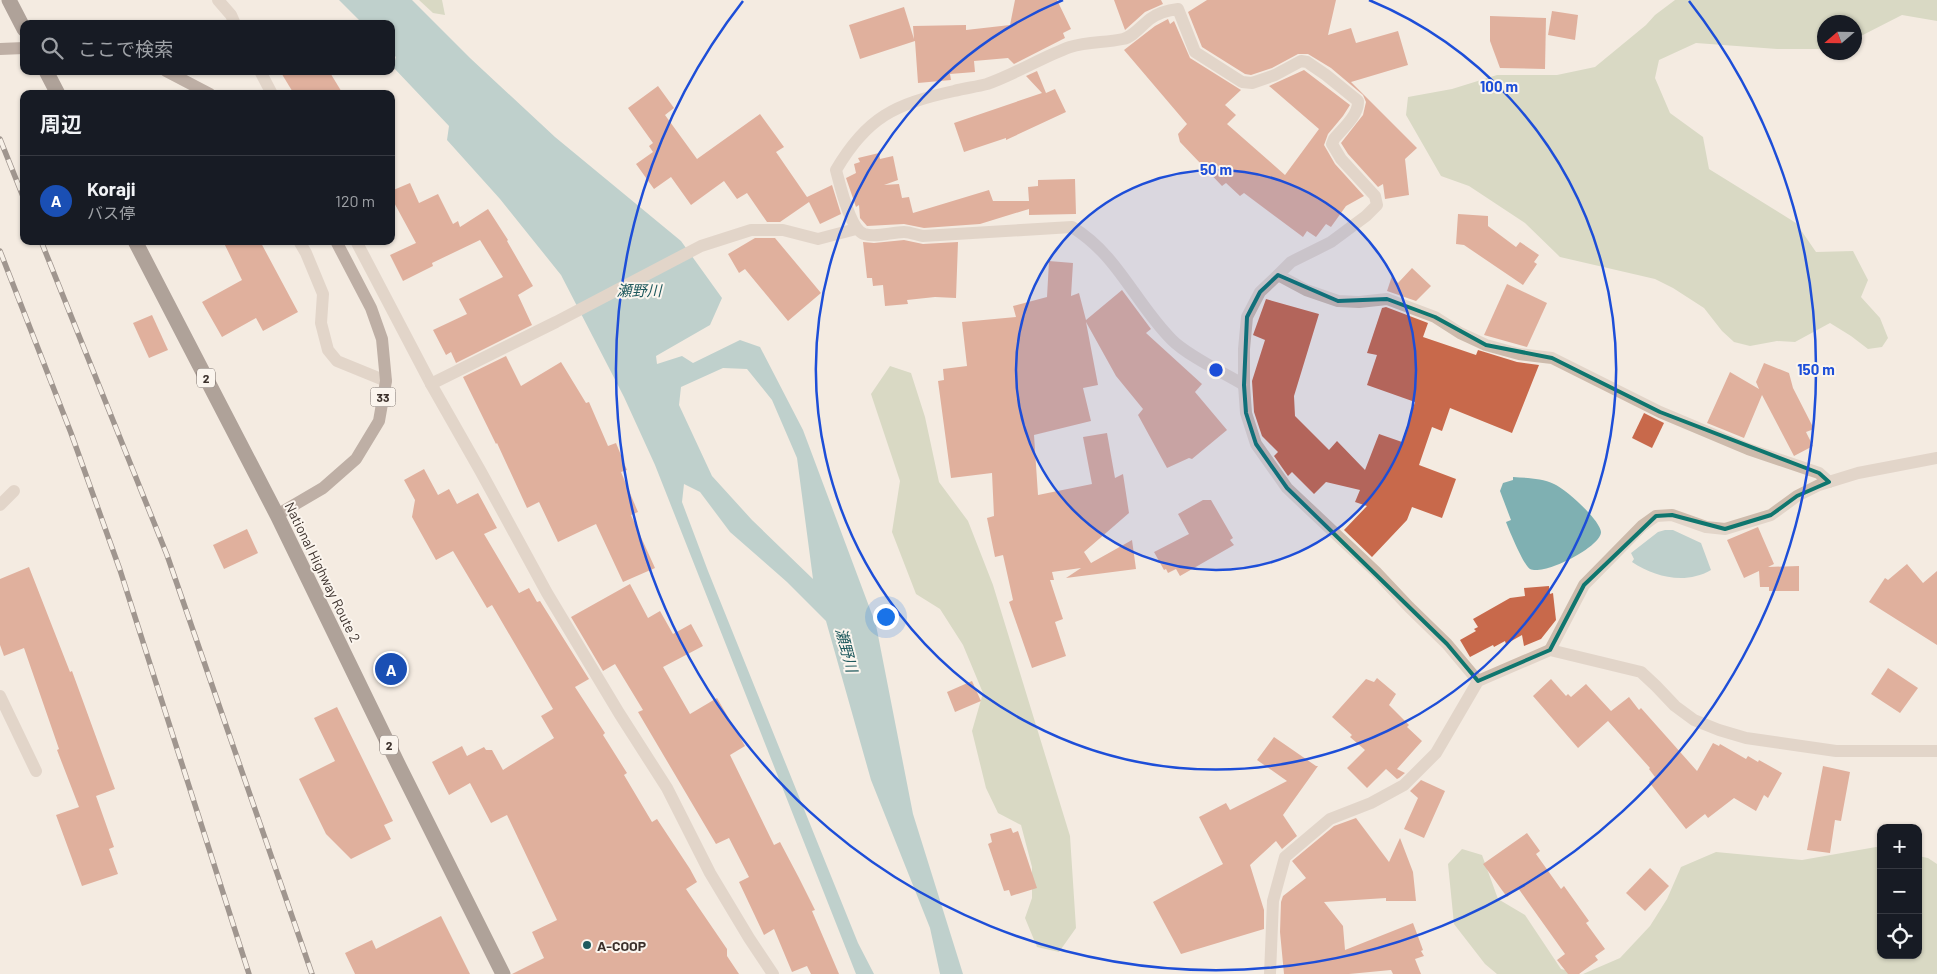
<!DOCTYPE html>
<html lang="ja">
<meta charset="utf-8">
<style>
body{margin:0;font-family:Barlow,"Noto Sans JP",sans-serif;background:#20242c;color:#f1f3f6}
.controls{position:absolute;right:15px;bottom:15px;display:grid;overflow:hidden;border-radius:10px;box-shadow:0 1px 4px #0004}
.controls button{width:45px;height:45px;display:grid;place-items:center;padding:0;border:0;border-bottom:1px solid #363941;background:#171b24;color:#f1f3f6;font:25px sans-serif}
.compass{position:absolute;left:1817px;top:15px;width:45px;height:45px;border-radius:50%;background:#171b24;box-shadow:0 1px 4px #0004;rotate:250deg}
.you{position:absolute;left:885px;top:616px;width:18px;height:18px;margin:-12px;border:4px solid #fff;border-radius:50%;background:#1a73e8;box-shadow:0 0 0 8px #1a73e833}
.badge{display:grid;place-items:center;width:32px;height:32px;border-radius:50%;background:#2563eb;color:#fff;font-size:16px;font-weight:700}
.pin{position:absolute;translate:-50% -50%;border:2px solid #fff;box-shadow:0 1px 5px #0006}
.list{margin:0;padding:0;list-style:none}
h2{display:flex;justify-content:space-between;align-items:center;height:65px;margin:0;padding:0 20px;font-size:21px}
h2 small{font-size:16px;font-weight:400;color:#9ea1a6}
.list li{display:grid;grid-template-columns:32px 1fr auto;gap:15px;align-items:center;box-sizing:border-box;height:90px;padding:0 20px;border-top:1px solid #363941}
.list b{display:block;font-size:19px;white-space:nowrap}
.list p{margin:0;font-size:16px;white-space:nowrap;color:#9ea1a6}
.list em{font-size:16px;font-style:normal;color:#9ea1a6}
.icon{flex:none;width:28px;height:28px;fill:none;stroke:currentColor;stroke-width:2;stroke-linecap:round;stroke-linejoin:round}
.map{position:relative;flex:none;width:1937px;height:974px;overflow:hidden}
.search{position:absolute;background:#171b24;box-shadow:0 1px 4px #0004;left:20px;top:20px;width:375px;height:55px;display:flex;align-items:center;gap:12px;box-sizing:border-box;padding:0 18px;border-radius:10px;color:#9ea1a6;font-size:19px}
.panel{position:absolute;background:#171b24;box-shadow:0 1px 4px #0004;left:20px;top:90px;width:375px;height:155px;border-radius:10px}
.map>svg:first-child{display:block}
.green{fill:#b8c4a0}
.water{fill:#7fb0b2;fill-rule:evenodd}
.building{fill:#c8694b}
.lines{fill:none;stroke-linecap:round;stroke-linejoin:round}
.street{stroke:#cdbbac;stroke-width:12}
.primary{stroke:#7d675c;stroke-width:12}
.highway{stroke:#5c4a42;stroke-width:15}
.rail-casing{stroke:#3b302b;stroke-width:5.5}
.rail{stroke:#fbf5ee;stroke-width:4;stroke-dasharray:11;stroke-linecap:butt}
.marked{fill:none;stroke:#0f766e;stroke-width:4;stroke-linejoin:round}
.ring{fill:none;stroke:#1d4ed8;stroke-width:2.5}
.poi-dot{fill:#1f5a5e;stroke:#fbf5ee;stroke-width:2}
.labels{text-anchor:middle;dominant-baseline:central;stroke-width:4;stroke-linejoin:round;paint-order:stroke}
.shield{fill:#fbf5ee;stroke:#756b66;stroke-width:1}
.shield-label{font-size:12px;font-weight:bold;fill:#3b302b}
.street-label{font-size:14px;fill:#3b302b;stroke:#fbf5ee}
.poi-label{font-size:14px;font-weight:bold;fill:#3b302b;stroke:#fbf5ee;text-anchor:start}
.water-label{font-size:15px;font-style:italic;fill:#1f5a5e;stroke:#fbf5ee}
.centre{fill:#1d4ed8;stroke:#fbf5ee;stroke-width:2.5}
.ring-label{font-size:15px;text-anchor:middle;font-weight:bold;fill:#1d4ed8;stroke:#fbf5ee;stroke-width:4;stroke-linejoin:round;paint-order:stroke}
</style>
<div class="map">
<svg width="1937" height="974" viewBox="0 0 1937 974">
<rect width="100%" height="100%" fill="#f4ebe1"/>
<!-- green -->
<g class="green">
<path d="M419,0H442L445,15L433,13Z"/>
<path d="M1675,0H1937V21L1902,15L1855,39L1854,22H1824V49H1777L1696,43L1659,60L1655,78L1670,113L1703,137L1709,169L1796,223L1816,252L1853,251L1868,280L1861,297L1880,318L1888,338L1882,347L1868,349L1851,336L1830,323L1795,342L1777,341L1750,346L1734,342L1722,331L1704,308L1673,288L1655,279L1560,257L1525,223L1469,186L1441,176L1406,115L1408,97L1452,89L1497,75H1557L1595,67L1646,25L1655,15Z"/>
<path d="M890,366L911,373L925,417L939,482L968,521L993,585L1070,836L1076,928L1059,952L1037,947L1025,918L1032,898V867L1021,825L998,813L986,788L972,731L983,693L963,645L940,609L916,594L892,532L900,481L871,394Z"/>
<path d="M1876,847L1881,848V955H1918V856L1928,858L1937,864V974H1583L1620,958L1650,926L1667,899L1681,867L1716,852L1802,860Z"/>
<path d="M1462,849L1482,855L1498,899L1525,915L1561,969L1580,974H1497L1485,964L1454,924L1448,864Z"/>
</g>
<!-- water -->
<g class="water">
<path d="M339,0H412L470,58L555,137L681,241L722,298L710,325L656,356L657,364L682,356L693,363L740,340L760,347L803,430L876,625L913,814L963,974H940L930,928L871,780L826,621L787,582L730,532L700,492L684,484L682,502L708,571L858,943L874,974H856L655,465L624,397L561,275L500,199L447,140L449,126L393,67L396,57L391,52V24H363ZM723,368L747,369L772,400L797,458L813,579L752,520L712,476L679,405L681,387Z"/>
<path d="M1513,477C1527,478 1542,478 1554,484C1566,489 1600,520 1601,532C1601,547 1544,576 1530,569C1524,566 1509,530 1506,522L1511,520L1500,491L1503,483L1513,480Z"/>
<path d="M1665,530H1673L1701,543L1711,570C1685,585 1655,577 1632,562L1634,559L1631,553L1658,532Z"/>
</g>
<!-- building -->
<g class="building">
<path d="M1015,0H1057L1071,29L1063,33L1065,38L1014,64L1008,58L974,61L975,72L950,74L951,80L918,83L915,41L860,59L849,25L904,7L914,39L913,26L966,25V30L1010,25Z"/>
<path d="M1114,0H1161L1163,4L1145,12L1125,30Z"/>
<path d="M1207,0H1336L1328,35L1351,28L1356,43L1398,31L1408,65L1351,82L1417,148L1405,159L1409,195L1385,199L1383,184L1378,187L1348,154L1341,143L1363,115L1366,102L1363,95L1331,68L1308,54H1298L1272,68L1251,75L1245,74L1202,47L1188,12Z"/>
<path d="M1552,11L1578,15L1575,40L1548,35Z"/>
<path d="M1490,16L1546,18L1545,69L1500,68L1490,41Z"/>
<path d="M1168,19L1170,24L1174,21L1190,58L1241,90L1225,105L1236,115L1227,124L1285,175L1319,129L1269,86L1304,70L1350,105L1343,116L1328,134L1324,145L1335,164L1364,196L1346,206L1331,227L1326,224L1316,237L1307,231L1303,237L1244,193L1240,196L1226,183L1222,186L1180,142L1178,134L1187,124L1124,50L1155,26Z"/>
<path d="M280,71H329L343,94H294Z"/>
<path d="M1037,71L1046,93L1055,89L1066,112L1006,140V138L964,152L954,123L1042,93L1026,76Z"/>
<path d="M658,86L674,108L665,115L697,159L760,114L784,147L776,152L807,197L832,185L841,214L820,224L809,202L780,222H767L747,193L737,199L724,181L691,205L671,177L654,189L636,164L653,152L649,146L653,143L628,108Z"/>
<path d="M879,153L880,159L893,156L898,180L884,185L899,184L902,198L909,197L913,213L989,190L993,201H1029L1028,187L1038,186V180L1075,179L1076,214L1029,215V209L980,224L924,228L904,224L867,226L860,218L859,205L856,207L846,178L856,173L854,164L860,162L858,158Z"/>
<path d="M410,183L419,203L438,194L453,224L458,221L460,227L488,209L508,240L507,241L533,286L518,295L532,325L456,363L451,352L446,355L433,330L467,314L459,299L503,277L480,240L432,263L433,266L403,281L390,255L416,243L391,197V191Z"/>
<path d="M1458,214L1488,216V226L1516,247L1520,242L1539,255L1534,262L1537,264L1523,285L1464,245L1456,244Z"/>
<path d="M755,238H775L821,293L788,321L745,269L739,273L728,254Z"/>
<path d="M904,240L923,244L958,242L956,298L935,297L907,300L908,304L885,306L883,285L873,286L872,278H867L863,242L874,243Z"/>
<path d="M223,241H260L298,312L263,331L256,318L222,337L202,302L242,280Z"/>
<path d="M1049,261L1073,263L1071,296L1079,293L1086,320L1122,290L1151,329L1146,333L1202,384L1195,392L1227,430L1192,459L1189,458L1167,468L1138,415L1143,409L1116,376L1086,322L1098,385L1083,388L1091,421L1034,435L1038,495L1092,484L1083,437L1107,433L1115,478L1123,474L1129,513L1084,552L1091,563L1132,540L1136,569L1066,578L1081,568L1052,572L1054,580H1050L1063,619L1055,622L1066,656L1032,668L1009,602L1013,600L1003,555L995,557L987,518L994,516L992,473L951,478L938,381L944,380L943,369L967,366L962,322L1016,317L1013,306L1047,297Z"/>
<path d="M1412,268L1431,286L1416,301L1387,291L1392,276L1398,283Z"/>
<path d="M1507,284L1547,303L1527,347L1484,335Z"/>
<path d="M1266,299L1319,314L1294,396L1295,416L1329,450L1337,441L1365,470L1379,434L1402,442L1415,402L1367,385L1377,355L1367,353L1382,308L1386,307L1428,323L1423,337L1476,355L1478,350L1517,362L1539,365L1512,433L1450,408L1442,431L1432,427L1419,465L1456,479L1442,518L1412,507L1407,520L1372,557L1344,530L1367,506L1355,502L1360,490L1326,482L1314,494L1292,472L1288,476L1274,456L1278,452L1262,436L1254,412L1252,381L1265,340L1253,335Z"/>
<path d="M152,315L168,350L149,358L133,323Z"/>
<path d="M506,356L521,386L561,362L586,403L589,402L608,446L616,443L627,470L621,472L638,512L631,515L655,568L623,582L596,524L558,542L539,502L527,508L497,443L496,444L463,377Z"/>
<path d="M1764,363L1789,373L1793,388L1814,429L1806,432L1813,446L1794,456L1762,395L1744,438L1707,423L1730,372L1759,389L1756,382Z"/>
<path d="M1644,413L1664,423L1652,448L1632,438Z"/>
<path d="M424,469L438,495L449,489L457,504L478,493L497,528L484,534L519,593L529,588L537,602L540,601L589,679L575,687L605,733L603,735L627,773L624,775L652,822L657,819L690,869L697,882L686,889L727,949V956L739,974H512L544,958L532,932L557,920L507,815L491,823L470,783L449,795L432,762L462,746L467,756L484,747L486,750H492L503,770L554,738L541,716L553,709L492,605L487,608L453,551L436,560L412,517L415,500L404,480Z"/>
<path d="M1203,500H1211L1233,538L1230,540L1234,545L1180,576L1176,569L1168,573L1166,569L1164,570L1154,552L1189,534L1178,514Z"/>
<path d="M1758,527L1774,564L1768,567L1799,566V591H1769V587H1760L1759,571L1744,578L1727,540Z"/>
<path d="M247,529L258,553L224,569L213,545Z"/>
<path d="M1907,564L1923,583L1937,571V645L1869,602L1885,578L1888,580Z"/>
<path d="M29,567L70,672L72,671L115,789L96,796L114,847L109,849L118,874L82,886L56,815L79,807L57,750L59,749L24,648L4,656L0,645V579Z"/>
<path d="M630,584L648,618L660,611L673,634L691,624L703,646L663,667L690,714L717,698L745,746L730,755L774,845L780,842L799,878L815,910L812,911L839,974H811L807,966L792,972L774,929L764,935L739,882L749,877L729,838L716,844L638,712L643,710L615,664L603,671L571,617Z"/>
<path d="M1549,586L1550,594L1553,593L1556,620L1541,639L1524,646L1522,635L1506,644L1505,641L1494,647L1493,645L1470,657L1460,640L1476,631L1474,629L1478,627L1473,619L1510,598L1525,596L1524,588Z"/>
<path d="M1888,668L1918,688L1900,713L1871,694Z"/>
<path d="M1377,678L1396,694L1389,705L1409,725L1407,727L1422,741L1397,769L1405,773L1399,778L1397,779L1386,769L1367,788L1347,768L1365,750L1350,737L1352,735L1332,717L1366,679L1374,682Z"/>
<path d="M1551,679L1566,696L1568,694L1571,697L1586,684L1611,711L1629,697L1639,710L1641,708L1697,771L1713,743L1719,746L1720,744L1746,759L1748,756L1758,762L1759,760L1782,773L1768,798L1764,795L1756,811L1734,798L1708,818L1705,814L1686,829L1649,782L1655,777L1649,769L1650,768L1608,721L1578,748L1533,696Z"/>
<path d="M972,681L981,701L955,712L947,692Z"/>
<path d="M337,707L393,821L384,825L391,839L351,859L326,834L299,779L335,761L314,718Z"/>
<path d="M1274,737L1316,766H1318L1283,815L1297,836L1282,849L1276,841L1250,865L1264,910V929L1181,954L1153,902L1223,864L1199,817L1226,803L1230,810L1287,781L1257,760Z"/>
<path d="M1823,766L1850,772L1841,821L1835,820L1830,853L1807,850Z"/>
<path d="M1421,780L1445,791L1424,838L1404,829L1418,798L1410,791Z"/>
<path d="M1356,818L1389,862L1400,838L1413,872L1416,901H1386V898L1324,902L1343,926L1345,950L1413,923L1423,950L1421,951L1424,956L1415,959L1421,974H1393L1391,970L1349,974H1284L1280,932L1281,902L1283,896L1306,878L1292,861L1334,826Z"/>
<path d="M1011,828L1013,833L1018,831L1037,888L1011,896L1009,890L1004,891L988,844L992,842L990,834Z"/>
<path d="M1527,833L1540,851L1536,854L1561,889L1564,886L1589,921L1586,923L1605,949L1595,956L1598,960L1579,974H1568L1557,960L1565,954L1518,888L1507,897L1483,864Z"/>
<path d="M1650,868L1669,886L1645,911L1626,893Z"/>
<path d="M441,916L470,974H355L345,953L372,940L376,949Z"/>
</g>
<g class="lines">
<!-- street -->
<g class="street">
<path d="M218,0L231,15L235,24"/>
<path d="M260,71L272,94"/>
<path d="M299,241L306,253L323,294L321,323L328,350L337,361L386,381"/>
<path d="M356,241L431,384L481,472L547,593L619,713L667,788L710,873L749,938L773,974"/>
<path d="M431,384L556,322L701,246L751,230H783L818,239L856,229"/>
<path d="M1244,385C1224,373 1188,356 1172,340C1135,303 1118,255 1072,227L923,236C917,235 910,232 904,232C891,232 877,238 864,234C850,229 840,185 836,170C867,117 895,104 954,91C965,88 976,87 987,84C1016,74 1042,57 1070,47C1088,41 1105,43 1123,39C1133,37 1142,25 1150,19C1158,13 1169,10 1178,9L1195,52L1242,82L1252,83L1275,75L1301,61L1307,62L1326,75L1358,101C1359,115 1342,129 1334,139L1332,144L1341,159L1375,196L1377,205L1366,216L1331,242L1291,262L1278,275"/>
<path d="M0,505L14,491"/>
<path d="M1550,650L1584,585L1642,526L1656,516L1672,515L1706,527L1725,529L1771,515L1797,496L1819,485L1858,473L1937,458"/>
<path d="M1478,681L1447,644L1409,607L1376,572L1287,488L1256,444L1246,413L1244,385V349L1247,317L1260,292L1278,275L1306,290L1338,301L1359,302L1387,299L1435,317L1460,333L1486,345L1519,354L1552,358L1660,412L1748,449L1819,473L1829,482"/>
<path d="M0,696L36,771"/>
<path d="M1270,974L1273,901L1285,857L1330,819L1371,803L1404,785L1436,753L1478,681L1550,650L1641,672L1656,686L1675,706L1694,720L1719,730L1746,738L1836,751H1937"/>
</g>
<!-- primary -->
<g class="primary">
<path d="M0,49L24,48"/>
<path d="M166,71L210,94"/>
<path d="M277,515L323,488L356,459L379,421L386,381L382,339L371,308L336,241"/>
</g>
<!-- highway -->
<g class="highway">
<path d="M9,0L24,29"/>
<path d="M46,71L58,94"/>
<path d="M135,241L277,515L399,766L503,974"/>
</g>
<!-- rail casing -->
<g class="rail-casing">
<g id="rail">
<path d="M0,139L24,199"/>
<path d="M41,241L167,555L312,974"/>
<path d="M0,251L71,433L120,570L249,974"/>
</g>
</g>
<!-- rail -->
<use href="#rail" class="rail"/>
</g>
<!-- marked area -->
<path d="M0 0H1937V974H0ZM1278,275L1338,301L1387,299L1435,317L1486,345L1552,358L1660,412L1819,473L1829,482L1797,496L1771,515L1725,529L1672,515L1656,516L1584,585L1550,650L1478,681L1447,644L1287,488L1256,444L1246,413L1244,385L1247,317L1260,292Z" fill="#f4ebe1" fill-opacity=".55" fill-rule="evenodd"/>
<path class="marked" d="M1278,275L1338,301L1387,299L1435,317L1486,345L1552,358L1660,412L1819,473L1829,482L1797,496L1771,515L1725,529L1672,515L1656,516L1584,585L1550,650L1478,681L1447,644L1287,488L1256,444L1246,413L1244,385L1247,317L1260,292Z"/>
<!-- distance rings -->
<circle cx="1216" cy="370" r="200" fill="#1d4ed8" fill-opacity=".12"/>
<g class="ring">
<circle cx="1216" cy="370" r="200"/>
<path d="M1369 0A400 400 0 1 1 1063 0"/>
<path d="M1689 1A600 600 0 1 1 743 1"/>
</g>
<!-- markers -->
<circle class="poi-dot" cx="587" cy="945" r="5"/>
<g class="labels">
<!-- shield labels -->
<g class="shield">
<rect x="197" y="368.5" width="18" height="19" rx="4"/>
<rect x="370.5" y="387.5" width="25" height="19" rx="4"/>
<rect x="380" y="735.5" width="18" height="19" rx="4"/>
</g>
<g class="shield-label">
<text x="206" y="378">2</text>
<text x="383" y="397">33</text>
<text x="389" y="745">2</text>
</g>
<!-- street labels -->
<g class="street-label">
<text transform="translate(323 572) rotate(64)">National Highway Route 2</text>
</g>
<!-- poi labels -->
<g class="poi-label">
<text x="597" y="945">A-COOP</text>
</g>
<!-- water labels -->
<g class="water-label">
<text x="639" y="290">瀬野川</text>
<text transform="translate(847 650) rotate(75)">瀬野川</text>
</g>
</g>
<circle cx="1216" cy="370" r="8" class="centre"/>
<g class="ring-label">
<text x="1499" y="92">100 m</text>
<text x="1216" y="175">50 m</text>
<text x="1816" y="375">150 m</text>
</g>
</svg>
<div class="controls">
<button>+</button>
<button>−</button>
<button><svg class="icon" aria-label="locate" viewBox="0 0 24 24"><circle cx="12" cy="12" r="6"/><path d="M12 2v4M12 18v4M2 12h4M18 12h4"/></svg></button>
</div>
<svg class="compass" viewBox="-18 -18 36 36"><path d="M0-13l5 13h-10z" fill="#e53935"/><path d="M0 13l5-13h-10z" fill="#9ea1a6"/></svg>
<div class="you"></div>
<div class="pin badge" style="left:391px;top:669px;background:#1a4fb4">A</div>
<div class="search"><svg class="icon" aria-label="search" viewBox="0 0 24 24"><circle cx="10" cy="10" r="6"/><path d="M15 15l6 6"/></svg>ここで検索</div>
<section class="panel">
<h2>周辺<small></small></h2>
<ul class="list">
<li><span class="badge" style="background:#1a4fb4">A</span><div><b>Koraji</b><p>バス停</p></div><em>120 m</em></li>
</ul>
</section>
</div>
